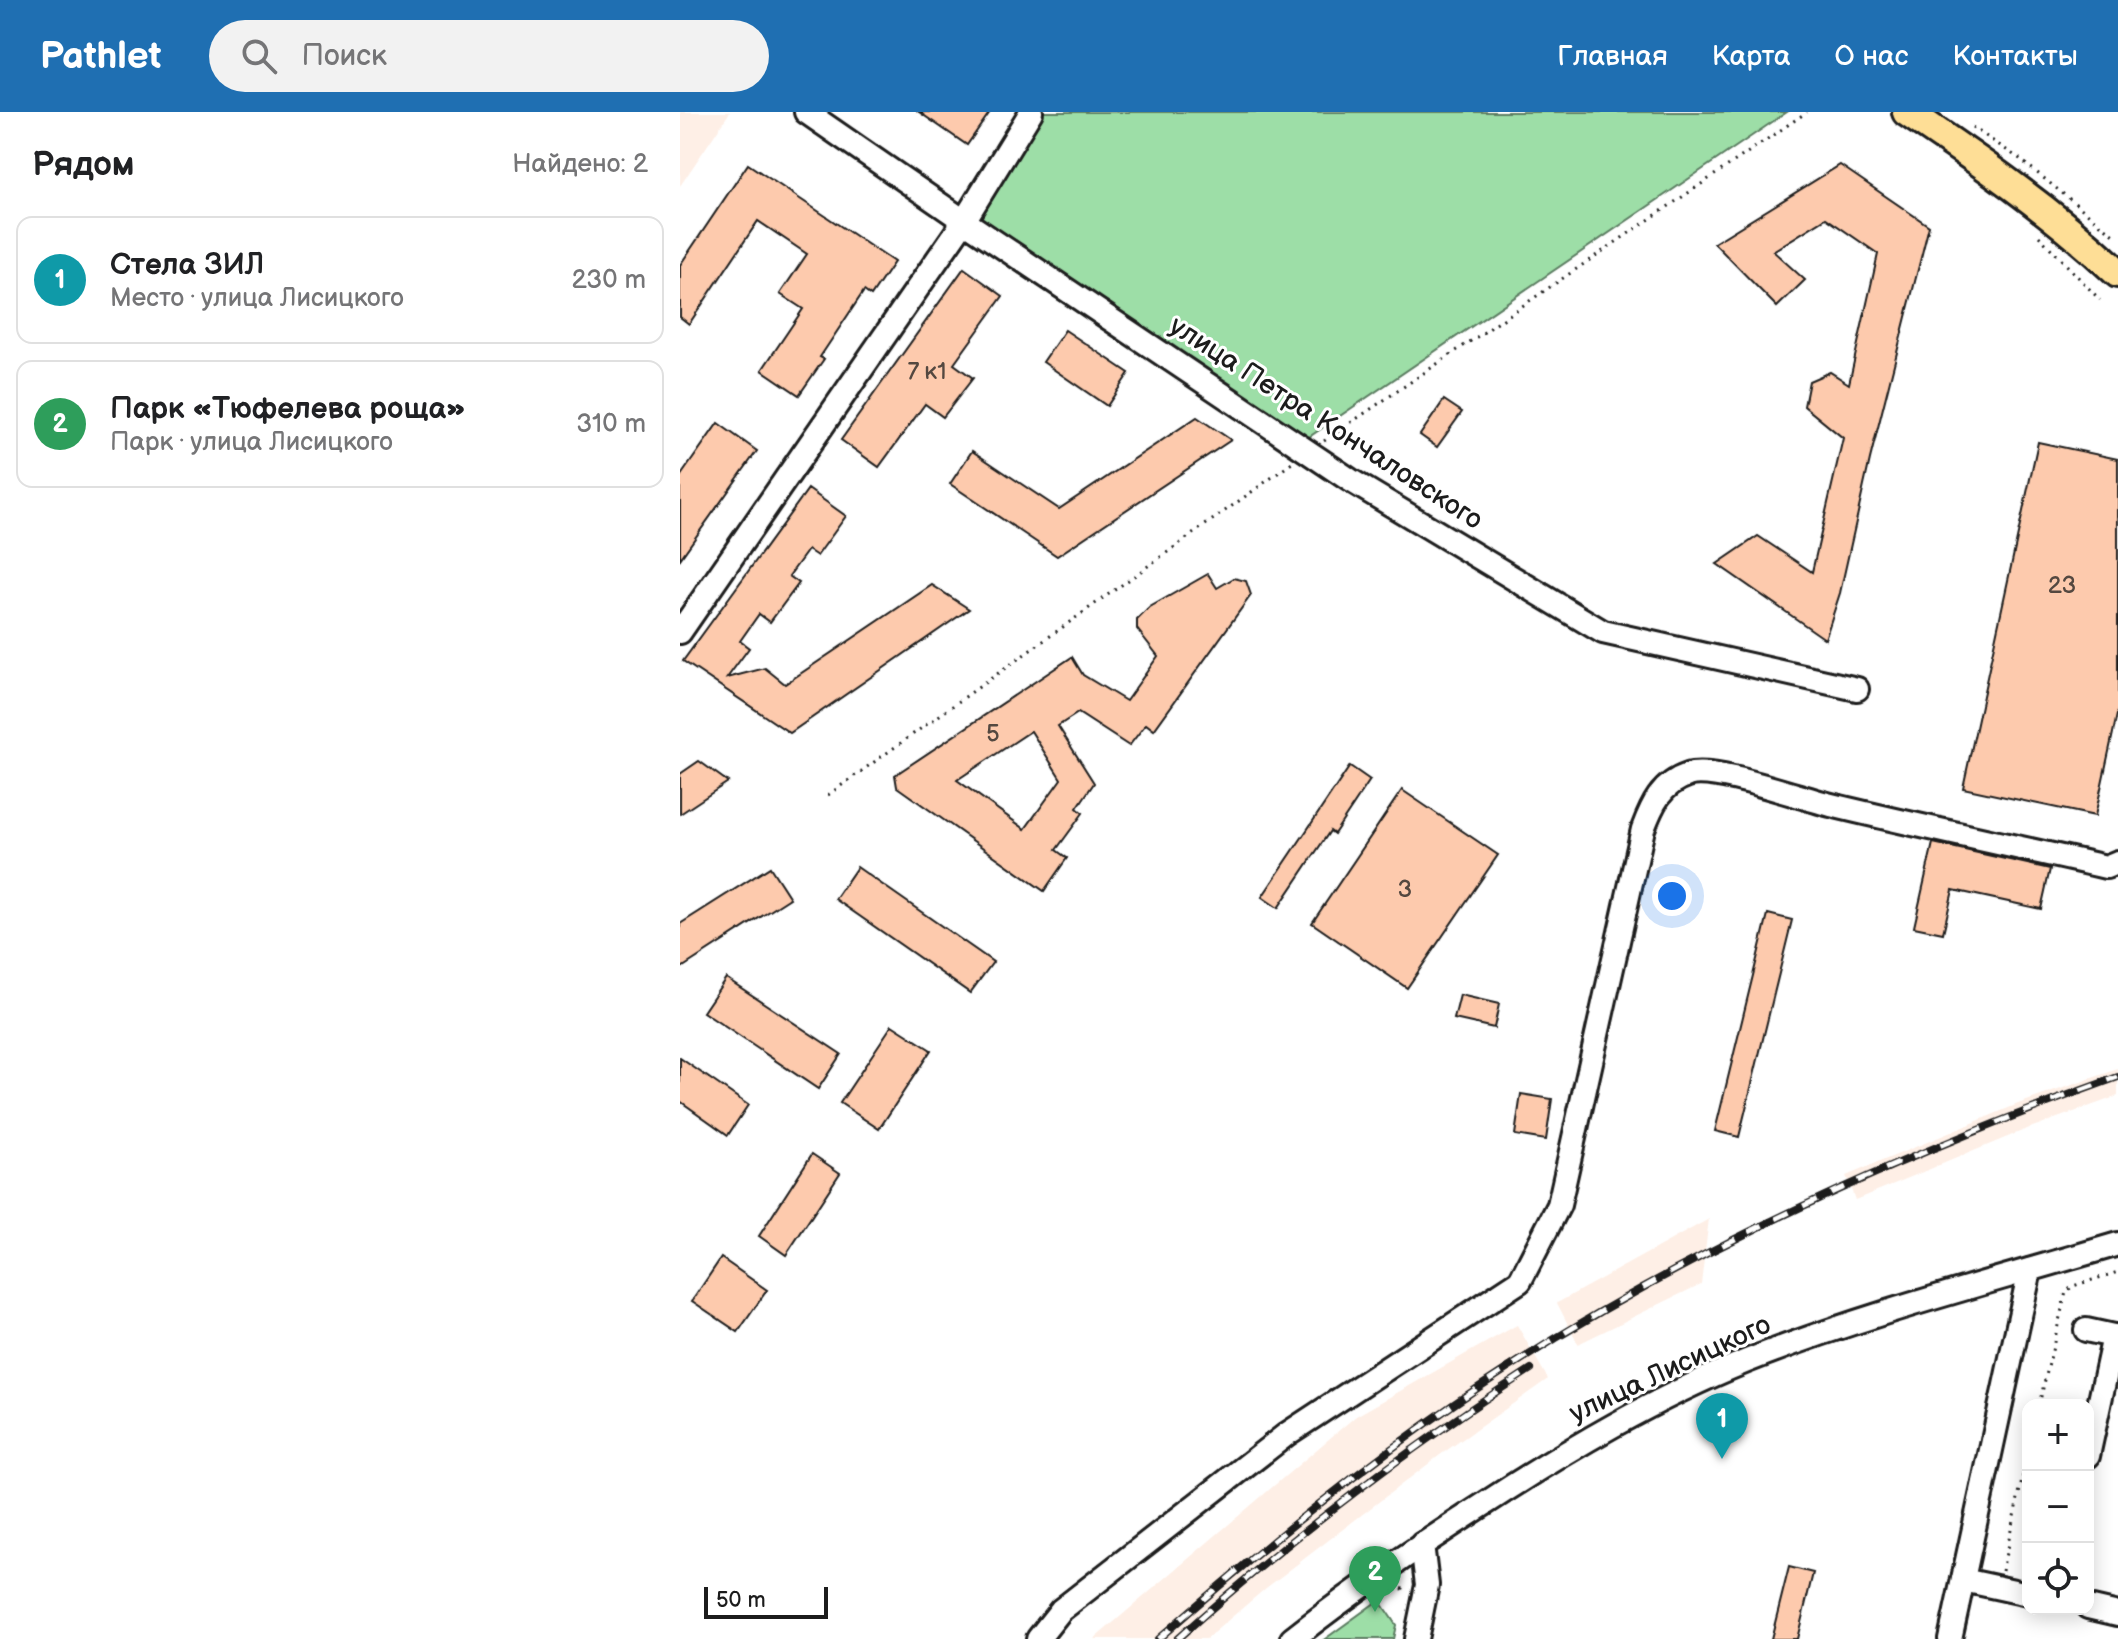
<!DOCTYPE html>
<html lang="ru">
<meta charset="utf-8">
<style>
body{margin:0;font-family:"Balsamiq Sans",sans-serif;background:#f2f2f2;color:#202124}
.controls{position:absolute;right:24px;bottom:24px;display:grid;overflow:hidden;border-radius:16px;box-shadow:0 4px 20px #0003}
.controls button{width:72px;height:72px;display:grid;place-items:center;padding:0;border:0;border-bottom:2px solid #e0e0e0;background:#fff;color:#202124;font:40px sans-serif}
.scale{position:absolute;left:24px;bottom:20px;width:124px;box-sizing:border-box;padding-left:8px;border:4px solid #1c1c1c;border-top:0;font-size:22px;line-height:28px;white-space:nowrap;color:#1c1c1c;-webkit-text-stroke:6px #fff;paint-order:stroke}
.you{position:absolute;left:992px;top:784px;width:28px;height:28px;margin:-20px;border:6px solid #fff;border-radius:50%;background:#1a73e8;box-shadow:0 0 0 12px #1a73e833}
.badge{display:grid;place-items:center;width:52px;height:52px;border-radius:50%;background:#1f6fb2;color:#fff;font-size:26px;font-weight:700}
.pin{position:absolute;translate:-50% -66px;filter:drop-shadow(0 2px 4px #0008)}
.pin::after{content:'';position:absolute;top:42px;width:28px;height:24px;background:inherit;clip-path:polygon(0 0,100% 0,50% 100%)}
.list{margin:0;padding:0;list-style:none}
h2{display:flex;justify-content:space-between;align-items:center;height:104px;margin:0;padding:0 32px;font-size:34px}
h2 small{font-size:26px;font-weight:400;color:#757577}
.list li{display:grid;grid-template-columns:52px 1fr auto;gap:24px;align-items:center;box-sizing:border-box;height:128px;margin:0 16px 16px;padding:0 16px;border:2px solid #e0e0e0;border-radius:16px}
.list b{display:block;font-size:30px;white-space:nowrap}
.list p{margin:0;font-size:26px;white-space:nowrap;color:#757577}
.list em{font-size:26px;font-style:normal;color:#757577}
.icon{flex:none;width:44px;height:44px;fill:none;stroke:currentColor;stroke-width:2;stroke-linecap:round;stroke-linejoin:round}
.map{position:relative;flex:none;width:1438px;height:1527px;overflow:hidden}
header{display:flex;align-items:center;gap:48px;box-sizing:border-box;height:112px;padding:0 40px;background:#1f6fb2;color:#fff}
header strong{font-size:38px}
nav{display:flex;gap:44px;margin-inline-start:auto;font-size:28px}
.search{width:560px;height:72px;background:#f2f2f2;display:flex;align-items:center;gap:20px;box-sizing:border-box;padding:0 28px;border-radius:44px;color:#757577;font-size:30px}
main{display:flex}
aside{flex:1;background:#fff}
.map>svg:first-child{display:block}
.built{fill:#feefe6}
.green{fill:#9ddea7;stroke:#5c7d62;stroke-width:2}
.building{fill:#fdcaad;stroke:#1c1c1c;stroke-width:2;fill-rule:evenodd}
.lines{fill:none;stroke-linecap:round;stroke-linejoin:round}
.minor-casing{stroke:#1c1c1c;stroke-width:28}
.major-casing{stroke:#1c1c1c;stroke-width:34}
.path{stroke:#1c1c1c;stroke-width:3;stroke-dasharray:2 6;stroke-linecap:butt}
.minor{stroke:#fff;stroke-width:22}
.major{stroke:#fede96;stroke-width:28}
.rail-casing{stroke:#1c1c1c;stroke-width:8}
.rail{stroke:#fff;stroke-width:5;stroke-dasharray:15;stroke-linecap:butt}
.labels{text-anchor:middle;dominant-baseline:central;stroke-width:6;stroke-linejoin:round;paint-order:stroke}
.number-label{font-size:24px;fill:#544840}
.street-label{font-size:28px;fill:#1c1c1c;stroke:#fff}
</style>
<header>
<strong>Pathlet</strong>
<div class="search"><svg class="icon" aria-label="search" viewBox="0 0 24 24"><circle cx="10" cy="10" r="6"/><path d="M15 15l6 6"/></svg>Поиск</div>
<nav><a>Главная</a><a>Карта</a><a>О нас</a><a>Контакты</a></nav>
</header>
<main>
<aside>
<h2>Рядом<small>Найдено: 2</small></h2>
<ul class="list">
<li><span class="badge" style="background:#0f9aa8">1</span><div><b>Стела ЗИЛ</b><p>Место · улица Лисицкого</p></div><em>230 m</em></li>
<li><span class="badge" style="background:#2e9e5b">2</span><div><b>Парк «Тюфелева роща»</b><p>Парк · улица Лисицкого</p></div><em>310 m</em></li>
</ul>
</aside>
<div class="map">
<svg width="1438" height="1527" viewBox="0 0 1438 1527">
<rect width="100%" height="100%" fill="#fff"/>
<filter id="ink" filterUnits="userSpaceOnUse"><feTurbulence type="fractalNoise" baseFrequency=".0125" numOctaves="2"/><feDisplacementMap in="SourceGraphic" scale="16" xChannelSelector="R" yChannelSelector="G"/><feConvolveMatrix kernelMatrix="1 2 1 2 8 2 1 2 1" color-interpolation-filters="sRGB"/></filter>
<g filter="url(#ink)">
<!-- built -->
<g class="built">
<path d="M0,0H50L0,74Z"/>
<path d="M1438,957V984L1347,1017L1175,1088L1166,1064L1338,992Z"/>
<path d="M1029,1107L1021,1172L898,1232L877,1191Z"/>
<path d="M837,1213L868,1267L760,1343L586,1476L526,1527H414L676,1304Z"/>
</g>
<!-- green -->
<g class="green">
<path d="M363,0H1107L626,327L298,108Z"/>
<path d="M699,1488L716,1513L713,1527H645Z"/>
</g>
<!-- building -->
<g class="building">
<path d="M239,0H310L287,33Z"/>
<path d="M68,52L214,150L191,184L184,179L140,245L144,247L119,283L82,258L123,197L100,182L127,142L78,109L9,212L0,205V153Z"/>
<path d="M1160,53L1249,114L1190,347L1160,481L1145,527L1037,452L1078,424L1132,460L1163,326L1124,294L1129,269L1150,260L1169,272L1198,142L1146,106L1093,139L1125,168L1097,195L1034,131Z"/>
<path d="M284,156L323,184L274,252L293,266L263,305L245,292L199,355L161,328Z"/>
<path d="M385,218L449,261L427,294L363,250Z"/>
<path d="M764,288L782,300L757,335L740,323Z"/>
<path d="M517,305L551,328L377,444L270,372L292,339L379,397Z"/>
<path d="M38,311L77,339L0,447V365Z"/>
<path d="M1358,330L1438,347V598L1415,704L1283,676Z"/>
<path d="M128,377L166,404L137,444L128,438L109,464L119,471L90,510L79,502L60,529L69,536L47,566L85,556L105,572L252,473L289,497L110,621L3,549Z"/>
<path d="M528,462L537,476L554,466L566,469L571,483L474,618L466,612L449,634L398,601L378,614L414,671L397,696L403,701L376,738L387,746L364,779L217,675L215,663L392,545L403,563L446,589L478,544L457,517V508L470,495ZM351,619L381,667L345,717L277,668Z"/>
<path d="M19,649L48,670L0,702V662Z"/>
<path d="M670,654L690,668L654,722L650,719L598,796L582,785Z"/>
<path d="M722,678L818,743L727,876L632,811Z"/>
<path d="M1253,731L1370,757L1361,797L1273,778L1263,821L1234,815Z"/>
<path d="M90,755L110,786L0,857V812Z"/>
<path d="M177,755L313,850L290,881L155,787Z"/>
<path d="M1088,802L1112,808L1059,1025L1035,1019Z"/>
<path d="M46,866L161,942L138,977L23,900Z"/>
<path d="M780,883L819,892L814,916L774,907Z"/>
<path d="M212,913L251,938L199,1017L160,991Z"/>
<path d="M0,946L68,993L48,1023L0,989Z"/>
<path d="M841,982L872,987L866,1028L835,1023Z"/>
<path d="M132,1042L160,1061L106,1143L79,1124Z"/>
<path d="M41,1146L87,1178L58,1220L12,1189Z"/>
<path d="M1109,1455L1133,1461L1117,1527H1091Z"/>
</g>
<g class="lines">
<!-- minor casing -->
<g class="minor-casing">
<g id="minor">
<path d="M126,0L284,109L670,368L923,520L1177,577"/>
<path d="M0,520L284,109L351,0"/>
<path d="M1406,1218L1438,1225"/>
<path d="M1408,1344L1434,1224"/>
<path d="M1283,1468L1348,1482"/>
<path d="M1408,1495L1438,1502"/>
<path d="M358,1527L381,1498L607,1322L840,1169L879,1093L963,717C972,693 981,672 1008,663C1033,654 1121,686 1151,693C1242,715 1334,734 1426,755L1438,750"/>
<path d="M612,1527C674,1478 739,1434 806,1391C889,1337 975,1286 1067,1249C1188,1201 1314,1169 1438,1132"/>
<path d="M736,1527L747,1473L742,1432"/>
<path d="M1270,1527L1350,1158"/>
</g>
</g>
<!-- major casing -->
<g class="major-casing">
<path id="major" d="M1227,0C1301,50 1373,100 1438,161"/>
</g>
<!-- path -->
<g class="path">
<path d="M1292,15L1340,47L1438,126"/>
<path d="M1359,124L1420,188"/>
<path d="M644,329L1127,0"/>
<path d="M148,683L612,351"/>
<path d="M1359,1293L1386,1180L1393,1174L1438,1160"/>
<path d="M1322,1459L1348,1341"/>
<path d="M714,1475L723,1477L726,1483"/>
</g>
<!-- minor -->
<use href="#minor" class="minor"/>
<!-- major -->
<use href="#major" class="major"/>
<!-- rail casing -->
<g class="rail-casing">
<g id="rail">
<path d="M478,1527C564,1451 653,1378 747,1311C958,1161 1195,1052 1438,965"/>
<path d="M497,1527C608,1427 726,1338 851,1257"/>
</g>
</g>
<!-- rail -->
<use href="#rail" class="rail"/>
</g>
</g>
<g class="labels">
<!-- number labels -->
<g class="number-label">
<text x="247" y="259">7 к1</text>
<text x="1382" y="473">23</text>
<text x="313" y="621">5</text>
<text x="725" y="777">3</text>
</g>
<!-- street labels -->
<g class="street-label">
<text transform="translate(646 311) rotate(33)">улица Петра Кончаловского</text>
<text transform="translate(990 1257) rotate(-25)">улица Лисицкого</text>
</g>
</g>
</svg>
<div class="controls">
<button>+</button>
<button>−</button>
<button><svg class="icon" aria-label="locate" viewBox="0 0 24 24"><circle cx="12" cy="12" r="6"/><path d="M12 2v4M12 18v4M2 12h4M18 12h4"/></svg></button>
</div>
<div class="scale">50 m</div>
<div class="you"></div>
<div class="pin badge" style="left:1042px;top:1347px;background:#0f9aa8">1</div>
<div class="pin badge" style="left:695px;top:1500px;background:#2e9e5b">2</div>
</div>
</main>
